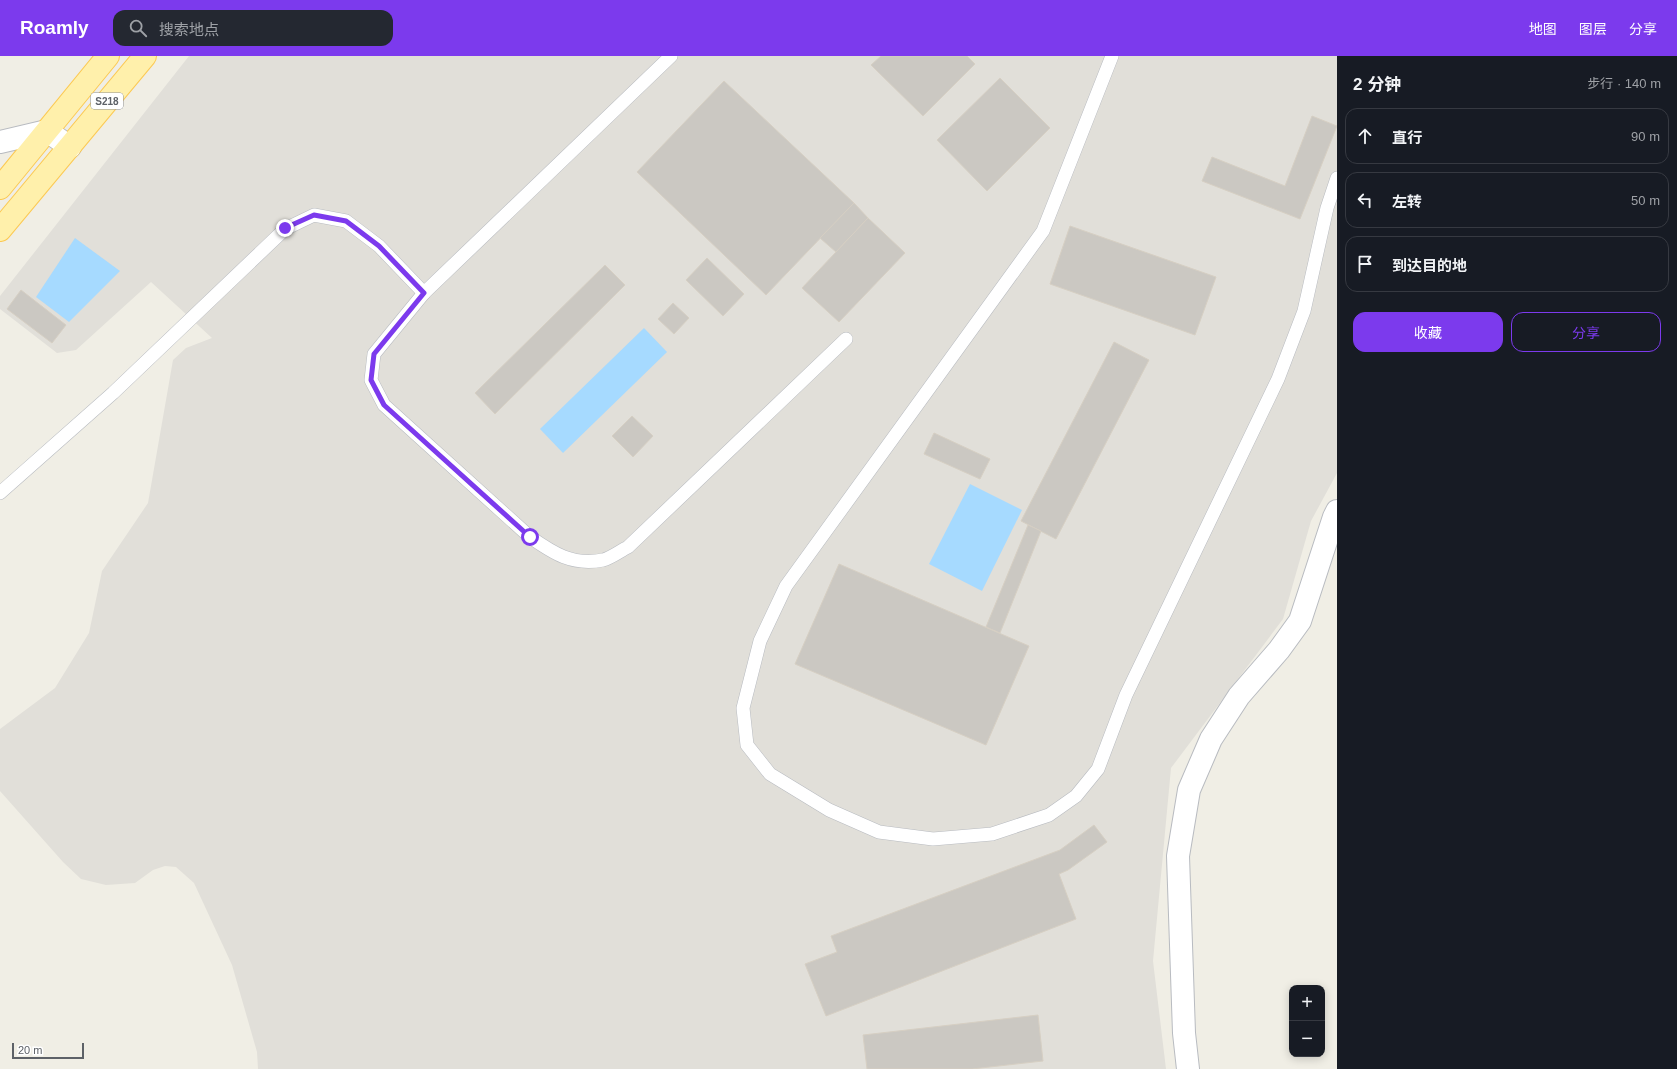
<!DOCTYPE html>
<html lang="zh">
<meta charset="utf-8">
<style>
body{margin:0;font-family:Arial,"Noto Sans SC",sans-serif;background:#242831;color:#f1f3f6}
.controls{position:absolute;right:12px;bottom:12px;display:grid;overflow:hidden;border-radius:8px;box-shadow:0 2px 10px #0003}
.controls button{width:36px;height:36px;display:grid;place-items:center;padding:0;border:0;border-bottom:1px solid #363941;background:#171b24;color:#f1f3f6;font:20px sans-serif}
.scale{position:absolute;left:12px;bottom:10px;width:72px;box-sizing:border-box;padding-left:4px;border:2px solid #5d6167;border-top:0;font-size:11px;line-height:14px;white-space:nowrap;color:#5d6167;-webkit-text-stroke:3px #fff;paint-order:stroke}
.stop{position:absolute;width:12px;height:12px;margin:-9px;border:3px solid #7c3aed;border-radius:50%;background:#fff}
.stop.end{background:#7c3aed;border-color:#fff;box-shadow:0 1px 4px #0008}
.list{margin:0;padding:0;list-style:none}
h2{display:flex;justify-content:space-between;align-items:center;height:52px;margin:0;padding:0 16px;font-size:17px}
h2 small{font-size:13px;font-weight:400;color:#9ea1a6}
.list li{display:grid;grid-template-columns:26px 1fr auto;gap:12px;align-items:center;box-sizing:border-box;height:56px;margin:0 8px 8px;padding:0 8px;border:1px solid #363941;border-radius:12px}
.list b{display:block;font-size:15px;white-space:nowrap}
.list em{font-size:13px;font-style:normal;color:#9ea1a6}
.actions{display:flex;gap:8px;padding:12px 16px}
.actions a{flex:1;padding:9px 0;border:1px solid #7c3aed;border-radius:12px;text-align:center;font-size:14px;color:#7c3aed}
.actions .main{background:#7c3aed;color:#fff}
.icon{flex:none;width:22px;height:22px;fill:none;stroke:currentColor;stroke-width:2;stroke-linecap:round;stroke-linejoin:round}
.map{position:relative;flex:none;width:1337px;height:1013px;overflow:hidden}
header{display:flex;align-items:center;gap:24px;box-sizing:border-box;height:56px;padding:0 20px;background:#7c3aed;color:#fff}
header strong{font-size:19px}
nav{display:flex;gap:22px;margin-inline-start:auto;font-size:14px}
.search{width:280px;height:36px;background:#242831;display:flex;align-items:center;gap:10px;box-sizing:border-box;padding:0 14px;border-radius:12px;color:#9ea1a6;font-size:15px}
main{display:flex}
aside{flex:1;background:#171b24}
.map>svg:first-child{display:block}
.industrial{fill:#e1dfd9}
.water{fill:#a6daff}
.building{fill:#cbc8c2;stroke:#d6cfc3}
.lines{fill:none;stroke-linecap:round;stroke-linejoin:round}
.service-casing{stroke:#b8bbc0;stroke-width:14}
.minor-casing{stroke:#b8bbc0;stroke-width:24}
.tertiary-casing{stroke:#b8bbc0;stroke-width:24}
.primary-casing{stroke:#fcc952;stroke-width:24}
.service{stroke:#fff;stroke-width:13}
.minor{stroke:#fff;stroke-width:22}
.tertiary{stroke:#fff;stroke-width:22}
.primary{stroke:#fff0ab;stroke-width:22}
.route{stroke:#7c3aed;stroke-width:5}
.labels{text-anchor:middle;dominant-baseline:central;stroke-width:3.5;stroke-linejoin:round;paint-order:stroke}
.shield{fill:#fff;stroke:#8e9095;stroke-width:1}
.shield-label{font-size:10px;font-weight:bold;fill:#5d6167}
</style>
<header>
<strong>Roamly</strong>
<div class="search"><svg class="icon" aria-label="search" viewBox="0 0 24 24"><circle cx="10" cy="10" r="6"/><path d="M15 15l6 6"/></svg>搜索地点</div>
<nav><a>地图</a><a>图层</a><a>分享</a></nav>
</header>
<main>
<div class="map">
<svg width="1337" height="1013" viewBox="0 0 1337 1013">
<rect width="100%" height="100%" fill="#f0eee5"/>
<!-- industrial -->
<path class="industrial" d="M189,0H1337V417L1311,465L1283,563L1171,712L1153,905L1166,1013H258L257,996L232,909L194,827L176,811L165,810L153,814L135,827L106,829L81,823L63,806L0,735V673L55,632L89,577L102,515L148,447L173,304L186,292L212,282L151,226L76,294L57,297L0,253V240Z"/>
<!-- water -->
<g class="water">
<path d="M75,182L120,215L69,266L36,241Z"/>
<path d="M644,272L667,296L563,397L540,373Z"/>
<path d="M970,428L1022,454L982,535L929,508Z"/>
</g>
<!-- building -->
<g class="building">
<path d="M881,0H967L975,8L923,60L871,9Z"/>
<path d="M1000,22L1050,72L987,135L937,84Z"/>
<path d="M724,25L854,147L766,239L637,116Z"/>
<path d="M1312,60L1337,70L1300,163L1202,125L1212,101L1285,130Z"/>
<path d="M854,147L868,162L836,196L820,182Z"/>
<path d="M868,162L905,197L839,266L802,232Z"/>
<path d="M1070,170L1216,221L1195,279L1050,228Z"/>
<path d="M707,202L744,238L723,260L686,224Z"/>
<path d="M605,209L625,229L495,358L475,337Z"/>
<path d="M21,234L66,269L52,287L7,253Z"/>
<path d="M673,247L689,262L674,278L658,263Z"/>
<path d="M1114,286L1149,304L1056,483L1021,465Z"/>
<path d="M632,360L653,380L633,401L612,380Z"/>
<path d="M934,377L990,403L980,423L924,398Z"/>
<path d="M1028,469L1041,475L1000,577L986,571Z"/>
<path d="M839,508L1029,590L986,689L795,608Z"/>
<path d="M1094,769L1107,786L1068,814L1059,818L1076,863L826,960L805,908L837,896L831,880L1060,794Z"/>
<path d="M1038,959L1043,1005L972,1013H867L863,979Z"/>
</g>
<g class="lines">
<!-- service casing -->
<g class="service-casing">
<g id="service">
<path d="M1112,0L1043,175L786,530L760,585L743,652L747,689L770,718L829,754L879,776L933,783L992,778L1049,759L1076,740L1098,713L1126,639L1278,323L1304,255L1327,152L1337,122"/>
<path d="M424,237L374,298L371,324L384,349L530,481C553,497 572,510 603,504C611,502 620,495 628,491L846,283"/>
<path d="M0,437L113,337L285,173L314,159L346,165L379,190L424,237L671,0"/>
</g>
</g>
<!-- minor casing -->
<g class="minor-casing">
<path id="minor" d="M1188,1013L1184,977L1178,800L1189,734L1211,683L1239,640L1279,594L1300,565L1334,461L1337,455"/>
</g>
<!-- tertiary casing -->
<g class="tertiary-casing">
<path id="tertiary" d="M0,86L47,75L70,91"/>
</g>
<!-- primary casing -->
<g class="primary-casing">
<g id="primary">
<path d="M0,132L108,0"/>
<path d="M0,174L145,0"/>
</g>
</g>
<!-- service -->
<use href="#service" class="service"/>
<!-- minor -->
<use href="#minor" class="minor"/>
<!-- tertiary -->
<use href="#tertiary" class="tertiary"/>
<!-- primary -->
<use href="#primary" class="primary"/>
</g>
<g class="lines">
<!-- route -->
<path class="route" d="M285,172L314,159L346,165L379,190L424,237L374,298L371,324L384,349L530,481"/>
</g>
<g class="labels">
<!-- shield labels -->
<rect class="shield" x="91" y="37" width="32" height="16" rx="3"/>
<g class="shield-label">
<text x="107" y="45">S218</text>
</g>
</g>
</svg>
<div class="controls">
<button>+</button>
<button>−</button>
</div>
<div class="scale">20 m</div>
<div class="stop" style="left:530px;top:481px"></div>
<div class="stop end" style="left:285px;top:172px"></div>
</div>
<aside>
<h2>2 分钟<small>步行 · 140 m</small></h2>
<ul class="list">
<li><svg class="icon" aria-label="ahead" viewBox="0 0 24 24"><path d="M12 20V5M6 11l6-6 6 6"/></svg><div><b>直行</b></div><em>90 m</em></li>
<li><svg class="icon" aria-label="left" viewBox="0 0 24 24"><path d="M17 20v-9H6M10 6l-5 5 5 5"/></svg><div><b>左转</b></div><em>50 m</em></li>
<li><svg class="icon" aria-label="arrive" viewBox="0 0 24 24"><path d="M6 21V4h12l-3 4 3 4H6"/></svg><div><b>到达目的地</b></div></li>
</ul>
<div class="actions"><a class="main">收藏</a><a>分享</a></div>
</aside>
</main>
